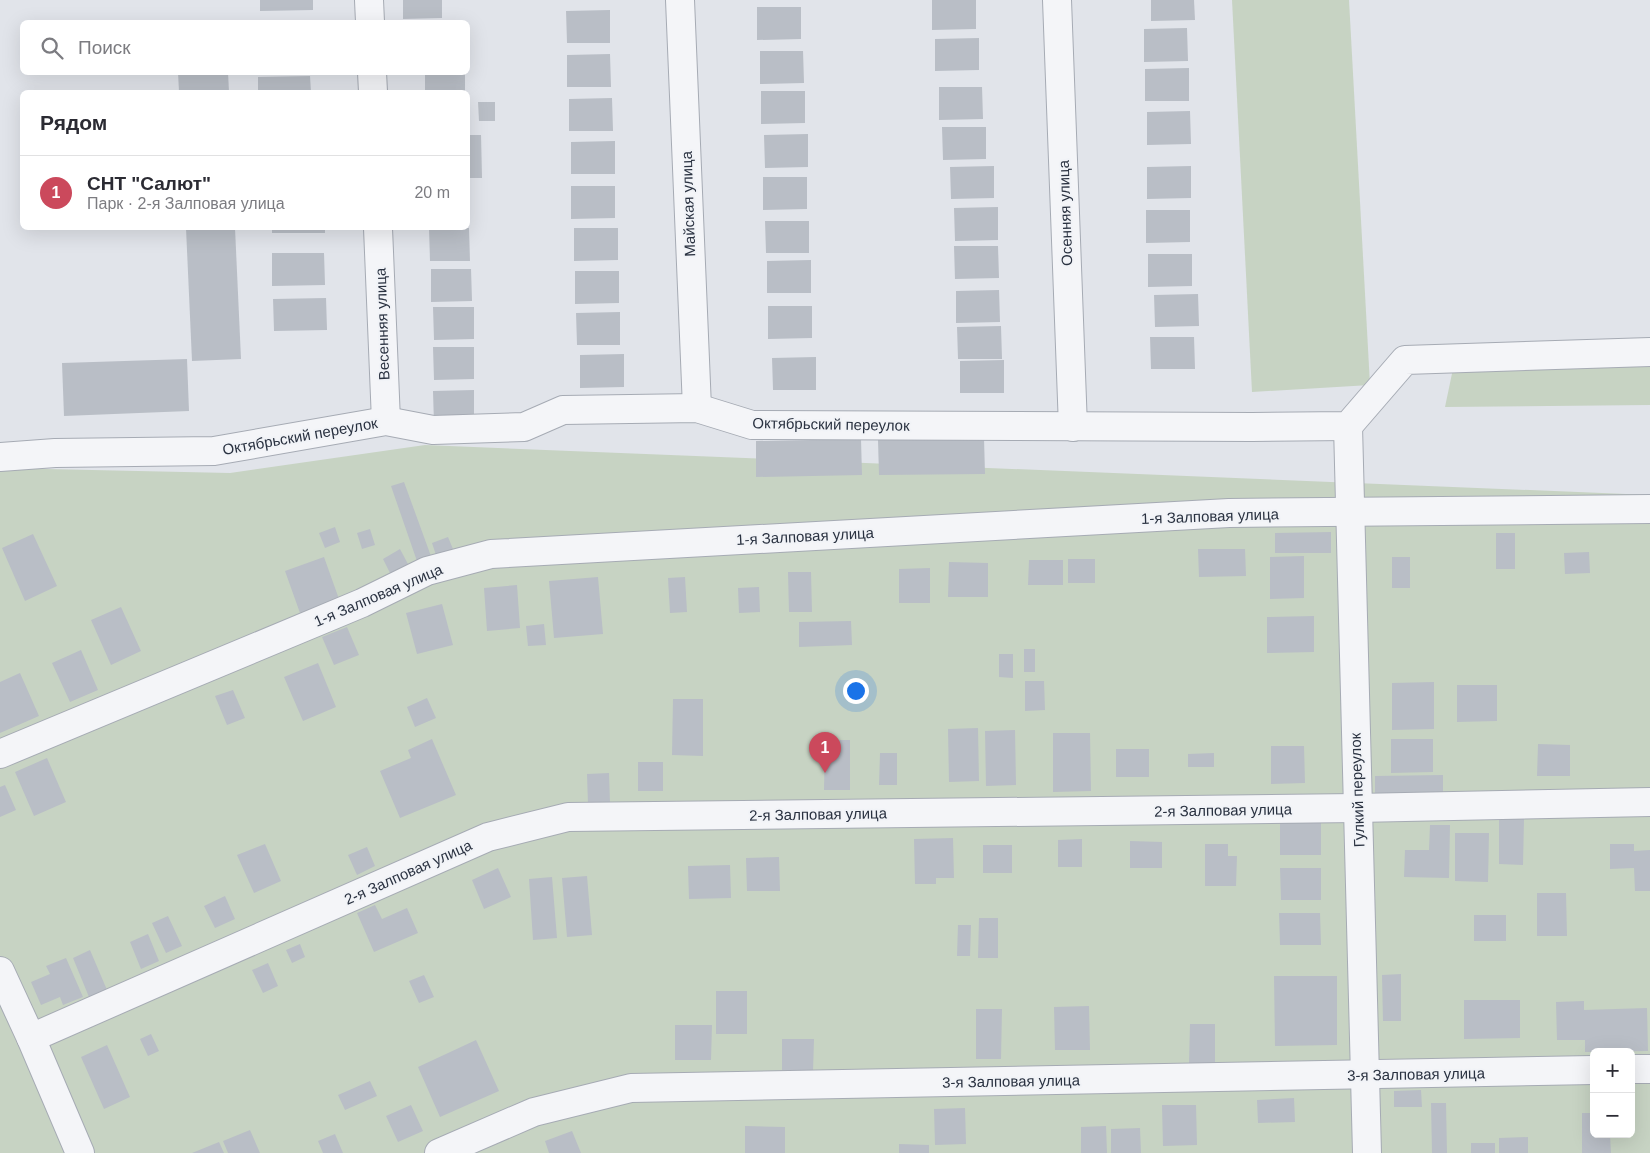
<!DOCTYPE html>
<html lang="ru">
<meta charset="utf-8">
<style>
body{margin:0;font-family:Helvetica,sans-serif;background:#f2f2f3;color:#2b2b33}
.controls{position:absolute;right:15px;bottom:15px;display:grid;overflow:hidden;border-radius:8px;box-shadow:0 5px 20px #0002}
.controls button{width:45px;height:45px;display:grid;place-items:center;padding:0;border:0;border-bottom:1px solid #e1e1e2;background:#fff;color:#2b2b33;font:25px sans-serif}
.you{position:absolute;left:855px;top:690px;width:18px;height:18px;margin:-12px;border:4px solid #fff;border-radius:50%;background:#1a73e8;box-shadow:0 0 0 8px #1a73e833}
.badge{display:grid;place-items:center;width:32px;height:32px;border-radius:50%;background:#cb495c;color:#fff;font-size:16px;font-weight:700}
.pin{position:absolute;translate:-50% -41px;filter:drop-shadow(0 1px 2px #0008)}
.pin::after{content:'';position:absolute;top:26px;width:18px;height:15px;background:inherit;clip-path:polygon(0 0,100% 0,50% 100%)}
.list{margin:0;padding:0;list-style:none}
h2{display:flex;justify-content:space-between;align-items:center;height:65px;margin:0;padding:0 20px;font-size:21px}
h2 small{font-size:16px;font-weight:400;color:#7c7c81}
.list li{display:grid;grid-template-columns:32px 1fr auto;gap:15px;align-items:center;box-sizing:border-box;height:75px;padding:0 20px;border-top:1px solid #e1e1e2}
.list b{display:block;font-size:19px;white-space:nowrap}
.list p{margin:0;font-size:16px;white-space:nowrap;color:#7c7c81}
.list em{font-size:16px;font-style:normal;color:#7c7c81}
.icon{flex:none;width:28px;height:28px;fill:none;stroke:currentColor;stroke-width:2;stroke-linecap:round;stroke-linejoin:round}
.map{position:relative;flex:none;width:1650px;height:1153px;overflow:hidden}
.search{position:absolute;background:#fff;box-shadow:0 5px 20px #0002;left:20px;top:20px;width:450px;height:55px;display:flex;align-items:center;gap:12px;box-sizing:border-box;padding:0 18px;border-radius:8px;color:#7c7c81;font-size:19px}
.panel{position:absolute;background:#fff;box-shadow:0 5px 20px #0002;left:20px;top:90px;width:450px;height:140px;border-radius:8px}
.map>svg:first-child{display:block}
.green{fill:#c7d3c3;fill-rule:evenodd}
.building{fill:#b9bec6}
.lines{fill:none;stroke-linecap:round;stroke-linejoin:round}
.minor-casing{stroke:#a6abb4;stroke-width:30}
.minor{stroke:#f4f5f8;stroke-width:28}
.labels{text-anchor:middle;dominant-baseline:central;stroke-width:4;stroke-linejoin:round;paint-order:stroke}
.street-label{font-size:15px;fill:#2a3241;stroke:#f1f3f7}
</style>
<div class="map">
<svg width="1650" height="1153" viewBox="0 0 1650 1153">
<rect width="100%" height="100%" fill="#e1e4ea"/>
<!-- green -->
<g class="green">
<path d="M1232,0H1349L1370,385L1252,392Z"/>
<path d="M1650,361V405L1445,407L1454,364Z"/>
<path d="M425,445L1650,495V1153H0V468L230,473ZM1594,1052H1631V1134H1594Z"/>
</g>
<!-- building -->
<g class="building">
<path d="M260,0H313V10L260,11Z"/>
<path d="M403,0H442V18L403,19Z"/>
<path d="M932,0H976V29L932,30Z"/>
<path d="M1151,0H1194L1195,20L1151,21Z"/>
<path d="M757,7H801V39L757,40Z"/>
<path d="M610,10V43H567L566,11Z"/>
<path d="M1187,28L1188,61L1144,62V29Z"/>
<path d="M979,38V70L935,71V39Z"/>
<path d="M760,51H803L804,83L760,84Z"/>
<path d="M610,54L611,87H567V55Z"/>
<path d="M1189,68V101H1145V69Z"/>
<path d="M178,72H228L229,92H179Z"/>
<rect x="425" y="72" width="40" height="20"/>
<path d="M310,76L311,92H258V77Z"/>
<path d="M939,87H982L983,119L939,120Z"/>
<path d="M761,91H805V123L761,124Z"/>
<path d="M612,98L613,131H569V99Z"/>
<path d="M478,102H495V121H479Z"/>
<path d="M1190,111L1191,144L1147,145V112Z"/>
<path d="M942,127H986V159L943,160Z"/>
<path d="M808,134V167L765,168L764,135Z"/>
<path d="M468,135H481L482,178H468Z"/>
<path d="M615,141V174H571V142Z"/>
<path d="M994,166V198L951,199L950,167Z"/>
<path d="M1191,166V198L1147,199V167Z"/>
<path d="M763,177H807V209L763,210Z"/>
<path d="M571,186H615V218L571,219Z"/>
<path d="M998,207V240L955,241L954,208Z"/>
<path d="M1146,210H1190V242L1146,243Z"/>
<path d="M765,221H809V253H766Z"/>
<path d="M186,228H235L241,359L192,361Z"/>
<rect x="272" y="228" width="53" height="5"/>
<path d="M469,228L470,261H430L429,229Z"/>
<path d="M574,228H618V260L574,261Z"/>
<path d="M954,246H998L999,278L955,279Z"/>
<path d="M272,253H324L325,285L272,286Z"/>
<path d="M1148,254H1192V286L1148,287Z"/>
<path d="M811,260V293H767V261Z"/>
<path d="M431,269H471L472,301L431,302Z"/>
<path d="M575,271H619V303L575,304Z"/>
<path d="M999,290L1000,322L956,323V291Z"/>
<path d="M1198,294L1199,326L1155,327L1154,295Z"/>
<path d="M326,298L327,330L274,331L273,299Z"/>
<path d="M768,306H812V338L768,339Z"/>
<path d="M433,307H474V339L434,340Z"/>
<path d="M620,312V345H577L576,313Z"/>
<path d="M1001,326L1002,359H958L957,327Z"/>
<path d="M1150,337H1194L1195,369H1151Z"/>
<path d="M433,347H474V379L434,380Z"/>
<path d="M624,354V387L580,388V355Z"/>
<path d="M816,357V390H773L772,358Z"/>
<path d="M187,359L189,411L64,416L62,363Z"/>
<path d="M1004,360V393H960V361Z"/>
<path d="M474,390V423L434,424L433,391Z"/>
<path d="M984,438L985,474L879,475L878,440Z"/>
<path d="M861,439L862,475L756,477V441Z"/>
<path d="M404,482L432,559L418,564L391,486Z"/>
<path d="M335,527L340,542L325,548L319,533Z"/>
<path d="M370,529L375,545L362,549L357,533Z"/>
<path d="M1331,532V553H1275V533Z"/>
<rect x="1496" y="533" width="19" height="36"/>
<path d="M33,534L57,586L25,601L2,548Z"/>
<path d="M448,537L453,549L436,555L432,543Z"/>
<path d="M400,549L409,566L391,575L383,559Z"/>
<path d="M1198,549H1245L1246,576L1199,577Z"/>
<path d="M1589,552L1590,573L1565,574L1564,553Z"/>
<path d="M1304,556V598L1270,599V557Z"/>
<path d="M324,557L339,599L300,613L285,571Z"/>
<rect x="1392" y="557" width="18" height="31"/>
<rect x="1068" y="559" width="27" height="24"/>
<path d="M1029,560H1063V585H1028Z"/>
<path d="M949,562L988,563V597H948Z"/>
<path d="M930,568V603H899V569Z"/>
<path d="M788,572H811L812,612H789Z"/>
<path d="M598,577L603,634L554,638L549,581Z"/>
<path d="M685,577L687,612L670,613L668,578Z"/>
<path d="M517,585L520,628L487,631L484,588Z"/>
<path d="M759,587L760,612L739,613L738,588Z"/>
<path d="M442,604L453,645L417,654L406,613Z"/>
<path d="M121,607L141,651L111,665L91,620Z"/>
<path d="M1314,616V652L1267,653V617Z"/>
<path d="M851,621L852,645L799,647V622Z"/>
<path d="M544,624L546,645L528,646L526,626Z"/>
<path d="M347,627L359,655L334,665L322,637Z"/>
<rect x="1024" y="649" width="11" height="23"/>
<path d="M81,650L98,690L70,702L52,663Z"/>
<path d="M999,654H1013V678L999,677Z"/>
<path d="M318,663L336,707L303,721L284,677Z"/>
<path d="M20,673L39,716L0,733V682Z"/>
<path d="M1025,681H1044L1045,710L1025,711Z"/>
<path d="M1434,682V729L1392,730V683Z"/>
<path d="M1457,685H1497V721L1457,722Z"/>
<path d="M233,690L245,718L227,725L215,696Z"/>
<path d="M427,698L436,718L415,727L407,707Z"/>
<path d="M673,699H703V756L672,755Z"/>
<path d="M978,728L979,781L949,782L948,729Z"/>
<path d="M1015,730L1016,785L986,786L985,731Z"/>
<path d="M1053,733H1090L1091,791L1053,792Z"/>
<path d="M432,739L456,795L400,818L380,771L411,758L408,750Z"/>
<path d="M1391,739H1433V772L1391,773Z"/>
<path d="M825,740H850V790H824Z"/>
<path d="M1538,744L1570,745V776H1537Z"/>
<path d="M1271,746H1304L1305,783L1271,784Z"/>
<rect x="1116" y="749" width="33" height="28"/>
<path d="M880,753H897V785H879Z"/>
<path d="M1214,753V767H1188V754Z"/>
<path d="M47,758L66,802L34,816L15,772Z"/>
<rect x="638" y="762" width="25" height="29"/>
<path d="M609,773L610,803L588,804L587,774Z"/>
<path d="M1443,775V801L1375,802V776Z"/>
<path d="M5,785L16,810L0,817V787Z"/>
<path d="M1499,819H1524L1523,865L1499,864Z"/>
<rect x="1280" y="823" width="41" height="32"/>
<path d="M1430,825H1450L1449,878L1404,877L1405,850H1429Z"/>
<path d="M1455,833H1489L1488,882L1455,881Z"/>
<path d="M953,838L954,878H936V884H915L914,839Z"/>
<path d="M1082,839V867H1058V840Z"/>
<path d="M1130,841L1162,842V868H1130Z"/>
<path d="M265,844L281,881L254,893L237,855Z"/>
<path d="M1205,844H1228V856H1237L1236,886H1205Z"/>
<path d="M1610,844H1634V851L1650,850V891H1635L1634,868L1610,869Z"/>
<rect x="983" y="845" width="29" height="28"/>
<path d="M367,847L375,866L357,875L348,855Z"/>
<path d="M779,857L780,891H747L746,858Z"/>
<path d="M730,865L731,898L689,899L688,866Z"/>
<path d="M498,868L511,897L484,909L472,880Z"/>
<path d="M1280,868H1321V900H1281Z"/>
<path d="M587,876L592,935L567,937L562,878Z"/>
<path d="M552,877L557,938L533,940L529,879Z"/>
<path d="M1537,893H1566L1567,936H1537Z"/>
<path d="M225,896L235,919L215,928L204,906Z"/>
<path d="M375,905L382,919L407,908L418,933L374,952L357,913Z"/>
<path d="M1279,913H1320L1321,945H1280Z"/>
<rect x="1474" y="915" width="32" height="26"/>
<path d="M168,916L182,946L166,953L152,923Z"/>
<path d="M979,918H998V958H978Z"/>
<path d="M958,925H971L970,956H957Z"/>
<path d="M148,934L159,961L141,969L130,942Z"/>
<path d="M300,944L305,957L292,963L286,950Z"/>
<path d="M90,950L107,990L89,997L73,958Z"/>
<path d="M66,958L83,997L63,1005L60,997L41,1005L31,982L50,974L46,966Z"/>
<path d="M268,963L278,986L263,993L252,970Z"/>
<path d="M1401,974V1021H1383L1382,975Z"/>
<path d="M424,975L434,997L419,1003L409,981Z"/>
<path d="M1274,976H1337V1045L1275,1046Z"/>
<rect x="716" y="991" width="31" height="43"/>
<path d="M1464,1000H1520V1038L1464,1039Z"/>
<path d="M1584,1001V1010L1647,1008L1648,1051L1585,1052V1040H1557L1556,1002Z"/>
<path d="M1089,1006L1090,1050H1055L1054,1007Z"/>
<path d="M976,1009H1002L1001,1059H976Z"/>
<path d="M1190,1024H1215V1064H1189Z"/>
<path d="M675,1025H712L711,1060H675Z"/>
<path d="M151,1034L159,1051L148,1056L140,1039Z"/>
<path d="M782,1039H814L813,1071L782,1070Z"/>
<path d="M476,1040L499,1091L440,1117L418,1067Z"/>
<path d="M107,1045L130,1097L104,1109L81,1057Z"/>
<path d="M370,1081L377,1096L345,1110L338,1095Z"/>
<path d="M1421,1090L1422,1107H1394V1091Z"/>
<path d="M1294,1098L1295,1122L1258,1123L1257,1100Z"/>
<path d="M1431,1103H1446L1447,1153H1432Z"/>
<path d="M411,1105L423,1131L398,1142L386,1116Z"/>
<path d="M1162,1105H1196L1197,1145L1163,1146Z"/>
<path d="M965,1108L966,1144L935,1145L934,1109Z"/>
<path d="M1582,1113H1594V1134H1610L1611,1153H1582Z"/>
<path d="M745,1126L785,1127V1153H745Z"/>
<path d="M1106,1126L1107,1153H1081V1127Z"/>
<path d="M1140,1128L1141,1153H1111V1129Z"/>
<path d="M250,1130L260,1153H228L223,1141Z"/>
<path d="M572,1131L581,1153H549L545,1141Z"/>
<path d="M335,1134L343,1153H323L318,1141Z"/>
<path d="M1528,1137V1153H1499V1138Z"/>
<path d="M219,1142L224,1153H192Z"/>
<rect x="1471" y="1143" width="24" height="10"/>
<path d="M899,1144L929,1145V1153H899Z"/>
</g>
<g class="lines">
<!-- minor casing -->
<g class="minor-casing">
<g id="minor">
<path d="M369,0L370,22"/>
<path d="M680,0L697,408"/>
<path d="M1057,0L1073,427"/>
<path d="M372,72L373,92"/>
<path d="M378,228L386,421"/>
<path d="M1348,426L1367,1153"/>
<path d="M0,457L55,453L214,451L386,421L433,430L524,427L563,410L697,408L752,425L1252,427L1348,426L1405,360L1650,352"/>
<path d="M0,754L362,603L427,571L491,554L1229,513L1650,509"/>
<path d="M0,971L31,1038L80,1153"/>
<path d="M31,1038L488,837L568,817L1357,808L1650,802"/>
<path d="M1631,1069H1650"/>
<path d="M439,1153L534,1112L631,1088L1594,1070"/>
</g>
</g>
<!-- minor -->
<use href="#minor" class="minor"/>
</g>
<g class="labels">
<!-- street labels -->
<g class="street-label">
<text transform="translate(688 204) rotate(-92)">Майская улица</text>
<text transform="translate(1065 213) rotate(-92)">Осенняя улица</text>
<text transform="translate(382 324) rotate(-92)">Весенняя улица</text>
<text transform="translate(831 424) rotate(1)">Октябрьский переулок</text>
<text transform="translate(300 436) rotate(-10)">Октябрьский переулок</text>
<text transform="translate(1210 516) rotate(-2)">1-я Залповая улица</text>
<text transform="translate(805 536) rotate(-3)">1-я Залповая улица</text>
<text transform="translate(378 595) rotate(-23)">1-я Залповая улица</text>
<text transform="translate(1357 790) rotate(-92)">Гулкий переулок</text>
<text transform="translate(1223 810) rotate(-1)">2-я Залповая улица</text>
<text transform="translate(818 814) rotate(-1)">2-я Залповая улица</text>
<text transform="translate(408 872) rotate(-24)">2-я Залповая улица</text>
<text transform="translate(1416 1074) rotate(-1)">3-я Залповая улица</text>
<text transform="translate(1011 1081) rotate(-1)">3-я Залповая улица</text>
</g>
</g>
</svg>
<div class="controls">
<button>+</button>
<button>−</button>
</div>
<div class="you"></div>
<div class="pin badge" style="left:825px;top:773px">1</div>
<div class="search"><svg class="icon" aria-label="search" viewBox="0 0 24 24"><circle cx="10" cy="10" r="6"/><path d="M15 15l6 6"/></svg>Поиск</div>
<section class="panel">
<h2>Рядом<small></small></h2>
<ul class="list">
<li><span class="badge">1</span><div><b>СНТ &quot;Салют&quot;</b><p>Парк · 2-я Залповая улица</p></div><em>20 m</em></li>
</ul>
</section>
</div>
